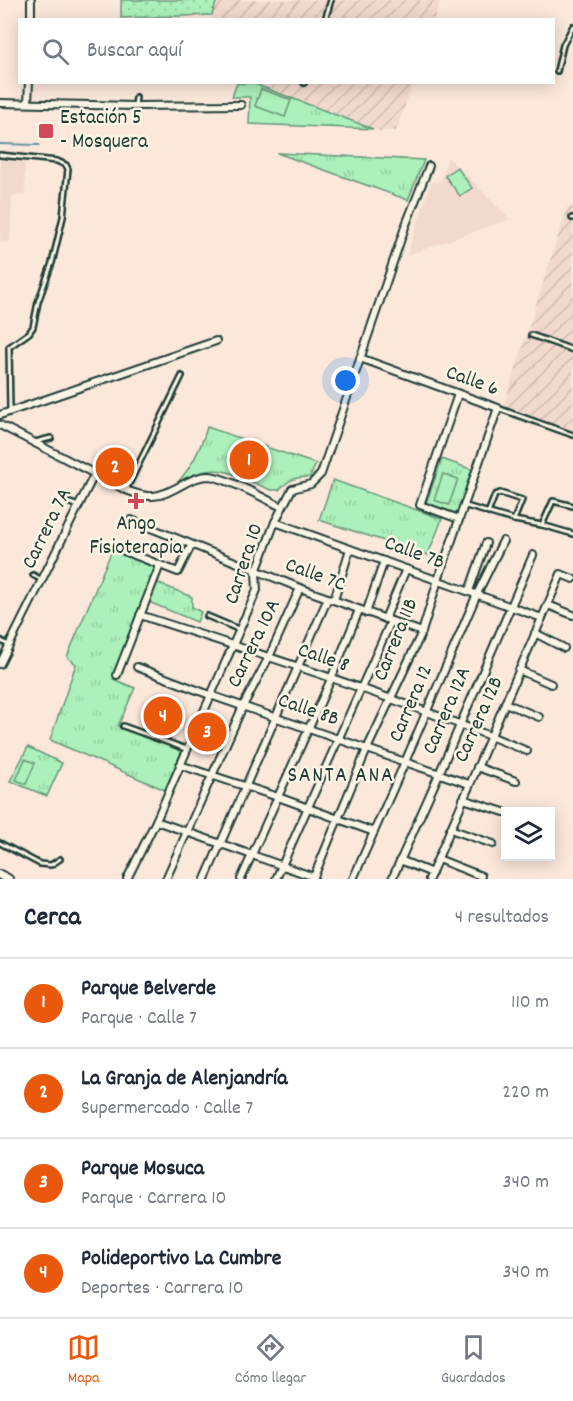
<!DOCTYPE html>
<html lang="es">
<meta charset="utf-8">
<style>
body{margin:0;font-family:Dekko,sans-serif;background:#f6f6f7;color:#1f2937}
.controls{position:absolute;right:18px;bottom:18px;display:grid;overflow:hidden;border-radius:0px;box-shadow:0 3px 15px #0003}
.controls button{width:54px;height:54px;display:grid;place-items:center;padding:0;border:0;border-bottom:2px solid #e0e1e3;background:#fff;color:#1f2937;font:30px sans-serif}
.you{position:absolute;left:346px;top:381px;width:21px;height:21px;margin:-15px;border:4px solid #fff;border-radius:50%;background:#1a73e8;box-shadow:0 0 0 9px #1a73e833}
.badge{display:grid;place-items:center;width:39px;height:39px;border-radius:50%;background:#ea580c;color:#fff;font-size:20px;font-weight:700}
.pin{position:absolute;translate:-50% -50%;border:3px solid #fff;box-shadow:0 2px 6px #0006}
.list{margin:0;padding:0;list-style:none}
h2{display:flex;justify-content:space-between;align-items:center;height:78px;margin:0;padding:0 24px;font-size:26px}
h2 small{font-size:20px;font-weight:400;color:#747a83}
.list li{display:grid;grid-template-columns:39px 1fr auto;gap:18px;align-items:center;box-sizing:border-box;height:90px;padding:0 24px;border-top:2px solid #e0e1e3}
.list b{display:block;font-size:22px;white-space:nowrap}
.list p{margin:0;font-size:20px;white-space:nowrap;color:#747a83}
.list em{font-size:20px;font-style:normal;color:#747a83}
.icon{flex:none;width:33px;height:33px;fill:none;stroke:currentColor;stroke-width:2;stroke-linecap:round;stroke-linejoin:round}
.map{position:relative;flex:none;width:573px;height:879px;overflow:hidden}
.search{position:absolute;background:#fff;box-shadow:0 3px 15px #0003;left:18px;right:18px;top:18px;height:66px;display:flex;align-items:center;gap:15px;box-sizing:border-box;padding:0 21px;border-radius:0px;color:#747a83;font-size:22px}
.sheet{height:438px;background:#fff}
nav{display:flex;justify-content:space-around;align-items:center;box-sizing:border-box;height:84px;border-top:2px solid #e0e1e3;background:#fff;font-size:16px;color:#747a83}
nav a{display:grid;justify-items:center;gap:3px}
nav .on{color:#ea580c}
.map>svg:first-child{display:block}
.built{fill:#f2d9ce}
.industrial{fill:url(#industrial-furrows)}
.grass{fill:url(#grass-dots);stroke:#669678;stroke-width:1.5}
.park{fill:url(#park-tufts);stroke:#669678;stroke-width:1.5}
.garden{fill:#acf0bb;stroke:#669678;stroke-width:1.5}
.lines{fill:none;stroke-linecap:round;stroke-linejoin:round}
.stream{stroke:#6094a3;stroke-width:2}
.service-casing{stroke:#1f3d34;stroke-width:8}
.minor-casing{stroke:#1f3d34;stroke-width:10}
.tertiary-casing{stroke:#1f3d34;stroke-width:12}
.service{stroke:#fcf5e5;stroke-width:3}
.minor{stroke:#fcf5e5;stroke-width:6}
.tertiary{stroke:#fcf5e5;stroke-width:8}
.poi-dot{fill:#d1495b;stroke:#fcf5e5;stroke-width:2}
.labels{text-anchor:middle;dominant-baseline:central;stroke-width:5;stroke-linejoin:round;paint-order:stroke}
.poi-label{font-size:21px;fill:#1f3d34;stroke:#fcf5e5;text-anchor:start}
.street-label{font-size:21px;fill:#1f3d34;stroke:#fcf5e5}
.neighbourhood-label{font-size:22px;letter-spacing:1.5px;fill:#1f3d34;stroke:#fcf5e5}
</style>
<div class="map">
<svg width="573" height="879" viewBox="0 0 573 879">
<defs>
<pattern id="industrial-furrows" width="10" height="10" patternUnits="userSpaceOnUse" patternTransform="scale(1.5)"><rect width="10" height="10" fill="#f2d9ce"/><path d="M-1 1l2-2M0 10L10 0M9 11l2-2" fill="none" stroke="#cfbbb2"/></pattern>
<pattern id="grass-dots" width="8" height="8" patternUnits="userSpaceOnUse" patternTransform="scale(1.5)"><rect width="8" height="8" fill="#acf0bb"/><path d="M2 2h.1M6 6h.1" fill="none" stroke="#94cfa1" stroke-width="1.8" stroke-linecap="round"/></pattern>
<pattern id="park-tufts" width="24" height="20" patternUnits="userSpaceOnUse" patternTransform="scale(1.5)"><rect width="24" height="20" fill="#acf0bb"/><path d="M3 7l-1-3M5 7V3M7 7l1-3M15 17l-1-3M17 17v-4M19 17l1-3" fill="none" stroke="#94cfa1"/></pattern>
</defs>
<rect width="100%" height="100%" fill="#fbe8db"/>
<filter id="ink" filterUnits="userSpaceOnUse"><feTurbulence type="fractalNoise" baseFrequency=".0167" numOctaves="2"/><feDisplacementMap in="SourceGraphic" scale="12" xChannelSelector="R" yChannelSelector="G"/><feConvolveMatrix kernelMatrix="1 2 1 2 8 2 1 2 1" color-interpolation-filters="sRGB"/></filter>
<g filter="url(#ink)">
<!-- built -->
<g class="built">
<path d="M0,150L25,151V195L12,196L10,242L0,243Z"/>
<path d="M448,157L510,219L407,255L431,182L440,181Z"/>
</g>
<!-- industrial -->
<g class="industrial">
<path d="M217,0H441L434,19L212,20Z"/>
<path d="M252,83H413L396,131H378Z"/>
<path d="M573,207V431L504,405L567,208Z"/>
</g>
<!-- grass -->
<path class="grass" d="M121,0H217L212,15L121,18Z"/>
<!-- park -->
<g class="park">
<path d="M237,83H252L373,129L249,124L250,97H232Z"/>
<path d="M277,153L424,160L408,200Z"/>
<path d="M207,427L316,464L310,477C296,477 289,479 279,490H271C229,473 217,458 175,485C190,470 201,448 207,427Z"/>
<path d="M442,459L473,470L458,514L426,503Z"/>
<path d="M333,480L442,519L428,555L319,520Z"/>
<path d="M112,550L162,570L158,583L192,597V607L201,612L197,622L144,600L113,679L135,688L118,726L183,748L165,790L50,740L76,664L67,657Z"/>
<path d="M200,718L223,727L215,746L191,738Z"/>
<path d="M28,747L62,763L47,796L10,781Z"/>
</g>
<!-- garden -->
<g class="garden">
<path d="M261,89L291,100L285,117L255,106Z"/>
<path d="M457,167L472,188L460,196L445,176Z"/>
<path d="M443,474L458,479L449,505L434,500Z"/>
<path d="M157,694L182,702L168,737L146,729Z"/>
<path d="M25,759L35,763L26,784L16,780Z"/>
</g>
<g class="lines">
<!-- stream -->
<path class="stream" d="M0,144L39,145"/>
<!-- service casing -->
<g class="service-casing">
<g id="service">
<path d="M325,20L331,0"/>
<path d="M557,71L563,45L573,26"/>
<path d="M304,83L305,82"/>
<path d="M135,106L136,97"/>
<path d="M0,155L57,161L66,165L68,169L63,217L52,263L38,302L33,327L29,333L9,347L10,411"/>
<path d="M572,218H573"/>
<path d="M531,335L573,350"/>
<path d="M500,409L573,435"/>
<path d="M35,442L51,438"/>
<path d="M126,490L182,376"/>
<path d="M70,503L78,506"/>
<path d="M466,506L514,520L542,525L553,501L573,506"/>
<path d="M488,513L495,495L500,493L522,500L514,520"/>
<path d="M542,525L573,534"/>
<path d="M33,575L42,580"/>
<path d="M207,616L238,629"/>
<path d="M0,640L8,645"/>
<path d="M123,726L186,749"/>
<path d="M0,843L40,864L51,865L60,859"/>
</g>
</g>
<!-- minor casing -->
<g class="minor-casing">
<g id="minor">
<path d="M31,20V0"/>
<path d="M0,103L135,106L241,105"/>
<path d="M28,103L29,82"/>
<path d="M458,394L420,505L459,519"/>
<path d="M0,415L216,341"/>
<path d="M0,425L126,490C134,493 144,497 153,496C173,495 188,476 209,476C226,477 265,499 282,507"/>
<path d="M131,520L300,588L422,632"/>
<path d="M275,522L542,618"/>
<path d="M119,549L178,572L191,546"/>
<path d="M469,591L486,543"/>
<path d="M334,600L350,549"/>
<path d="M548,605L573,615"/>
<path d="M366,613L384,561"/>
<path d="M140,615C270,657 401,699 527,751"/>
<path d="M385,619L406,569"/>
<path d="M535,633L564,648"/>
<path d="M0,664L95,473"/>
<path d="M137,667L210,695L469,784"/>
<path d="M519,670L551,684"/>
<path d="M117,675L160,565"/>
<path d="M505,703L539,717"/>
<path d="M180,765L278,797L374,832"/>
<path d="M477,767L516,781"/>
<path d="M463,799L504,812"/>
<path d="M156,821L314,877"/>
<path d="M450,829L493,844"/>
<path d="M438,859L481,876"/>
<path d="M400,860L432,873"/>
<path d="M127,879L156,821L257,590L256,572L275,522L292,489L311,484L321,474L405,227L429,166"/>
<path d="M166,879L243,706L269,657L300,588"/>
<path d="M205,879L328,598"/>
<path d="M241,879L331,679L359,610"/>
<path d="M276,879L391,621"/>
<path d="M313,879L367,749L422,632L438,580L498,408L360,358"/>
<path d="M353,879L405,762L477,594L503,541"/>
<path d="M392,879L439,774L533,555"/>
<path d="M429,879L561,574L573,579"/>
</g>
</g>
<!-- tertiary casing -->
<g class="tertiary-casing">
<path id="tertiary" d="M0,875L8,879"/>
</g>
<!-- service -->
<use href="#service" class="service"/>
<!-- minor -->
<use href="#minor" class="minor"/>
<!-- tertiary -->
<use href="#tertiary" class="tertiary"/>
</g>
</g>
<!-- markers -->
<g class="poi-dot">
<rect x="38" y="123" width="16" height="16" rx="3"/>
<path d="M133 492h6v6h6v6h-6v6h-6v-6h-6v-6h6z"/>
</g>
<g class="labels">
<!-- poi labels -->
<g class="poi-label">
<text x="60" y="119">Estación 5<tspan x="60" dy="24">- Mosquera</tspan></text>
<text x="136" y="525" text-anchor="middle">Ango<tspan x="136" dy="24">Fisioterapia</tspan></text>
</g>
<!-- street labels -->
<g class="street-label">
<text transform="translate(472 382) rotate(20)">Calle 6</text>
<text transform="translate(48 529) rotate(-64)">Carrera 7A</text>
<text transform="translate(414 554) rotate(20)">Calle 7B</text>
<text transform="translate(245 564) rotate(-72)">Carrera 10</text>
<text transform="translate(315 576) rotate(20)">Calle 7C</text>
<text transform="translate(397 640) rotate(-68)">Carrera 11B</text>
<text transform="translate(255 644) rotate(-64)">Carrera 10A</text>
<text transform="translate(323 659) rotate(19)">Calle 8</text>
<text transform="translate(412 704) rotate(-67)">Carrera 12</text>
<text transform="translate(308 711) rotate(19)">Calle 8B</text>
<text transform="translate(448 711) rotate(-67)">Carrera 12A</text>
<text transform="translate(480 720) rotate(-66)">Carrera 12B</text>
</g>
<!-- neighbourhood labels -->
<g class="neighbourhood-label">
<text x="341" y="776">SANTA ANA</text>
</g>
</g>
</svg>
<div class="controls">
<button><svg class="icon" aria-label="layers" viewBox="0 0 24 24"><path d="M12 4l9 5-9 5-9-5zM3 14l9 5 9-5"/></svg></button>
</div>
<div class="you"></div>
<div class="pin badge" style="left:249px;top:460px">1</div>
<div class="pin badge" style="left:115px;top:467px">2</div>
<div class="pin badge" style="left:207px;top:732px">3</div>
<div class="pin badge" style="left:163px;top:716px">4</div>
<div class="search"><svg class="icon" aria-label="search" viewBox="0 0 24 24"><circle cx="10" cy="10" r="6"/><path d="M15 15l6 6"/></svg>Buscar aquí</div>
</div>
<section class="sheet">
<h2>Cerca<small>4 resultados</small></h2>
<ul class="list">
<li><span class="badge">1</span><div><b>Parque Belverde</b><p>Parque · Calle 7</p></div><em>110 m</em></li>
<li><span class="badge">2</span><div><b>La Granja de Alenjandría</b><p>Supermercado · Calle 7</p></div><em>220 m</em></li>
<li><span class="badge">3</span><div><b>Parque Mosuca</b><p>Parque · Carrera 10</p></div><em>340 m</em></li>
<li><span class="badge">4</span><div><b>Polideportivo La Cumbre</b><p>Deportes · Carrera 10</p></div><em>340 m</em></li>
</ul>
</section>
<nav>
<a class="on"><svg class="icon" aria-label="map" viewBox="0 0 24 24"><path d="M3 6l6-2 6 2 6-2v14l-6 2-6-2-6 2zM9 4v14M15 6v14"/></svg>Mapa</a>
<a><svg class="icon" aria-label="directions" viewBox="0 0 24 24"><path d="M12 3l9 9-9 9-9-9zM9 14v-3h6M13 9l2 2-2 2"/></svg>Cómo llegar</a>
<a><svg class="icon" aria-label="saved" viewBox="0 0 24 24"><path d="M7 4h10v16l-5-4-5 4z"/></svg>Guardados</a>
</nav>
